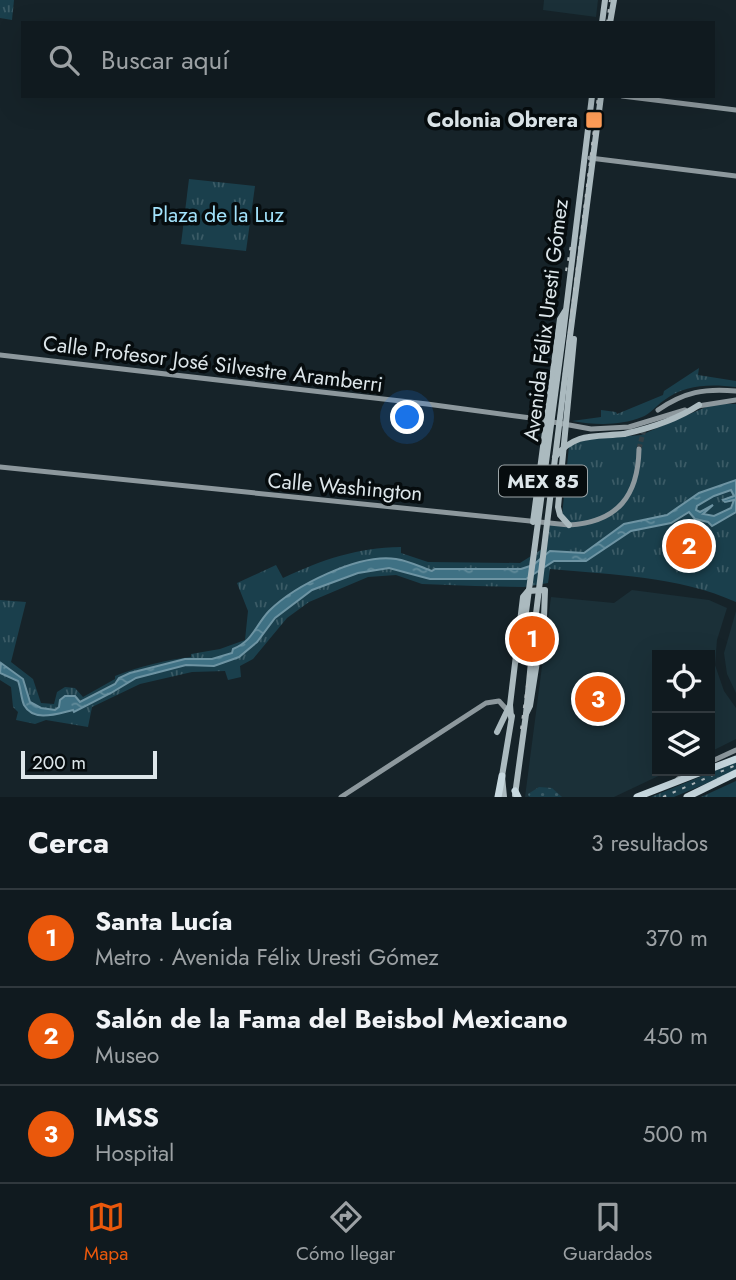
<!DOCTYPE html>
<html lang="es">
<meta charset="utf-8">
<style>
body{margin:0;font-family:Jost,sans-serif;background:#1e272c;color:#f1f3f6}
.controls{position:absolute;right:21px;bottom:21px;display:grid;overflow:hidden;border-radius:0px;box-shadow:0 7px 28px #0002}
.controls button{width:63px;height:63px;display:grid;place-items:center;padding:0;border:0;border-bottom:2px solid #30383d;background:#101a1f;color:#f1f3f6;font:35px sans-serif}
.scale{position:absolute;left:21px;bottom:18px;width:136px;box-sizing:border-box;padding-left:7px;border:4px solid #dde6ea;border-top:0;font-size:19px;line-height:24px;white-space:nowrap;color:#dde6ea;-webkit-text-stroke:5px #060c0e;paint-order:stroke}
.you{position:absolute;left:408px;top:418px;width:24px;height:24px;margin:-18px;border:5px solid #fff;border-radius:50%;background:#1a73e8;box-shadow:0 0 0 10px #1a73e833}
.badge{display:grid;place-items:center;width:46px;height:46px;border-radius:50%;background:#ea580c;color:#fff;font-size:23px;font-weight:700}
.pin{position:absolute;translate:-50% -50%;border:4px solid #fff;box-shadow:0 2px 7px #0006}
.list{margin:0;padding:0;list-style:none}
h2{display:flex;justify-content:space-between;align-items:center;height:91px;margin:0;padding:0 28px;font-size:30px}
h2 small{font-size:23px;font-weight:400;color:#9ca1a4}
.list li{display:grid;grid-template-columns:46px 1fr auto;gap:21px;align-items:center;box-sizing:border-box;height:98px;padding:0 28px;border-top:2px solid #30383d}
.list b{display:block;font-size:26px;white-space:nowrap}
.list p{margin:0;font-size:23px;white-space:nowrap;color:#9ca1a4}
.list em{font-size:23px;font-style:normal;color:#9ca1a4}
.icon{flex:none;width:38px;height:38px;fill:none;stroke:currentColor;stroke-width:2;stroke-linecap:round;stroke-linejoin:round}
.map{position:relative;flex:none;width:736px;height:797px;overflow:hidden}
.search{position:absolute;background:#101a1f;box-shadow:0 7px 28px #0002;left:21px;right:21px;top:21px;height:77px;display:flex;align-items:center;gap:18px;box-sizing:border-box;padding:0 24px;border-radius:0px;color:#9ca1a4;font-size:26px}
.sheet{height:385px;background:#101a1f}
nav{display:flex;justify-content:space-around;align-items:center;box-sizing:border-box;height:98px;border-top:2px solid #30383d;background:#101a1f;font-size:19px;color:#9ca1a4}
nav a{display:grid;justify-items:center;gap:4px}
nav .on{color:#ea580c}
.map>svg:first-child{display:block}
.built{fill:#1b3038}
.grass{fill:url(#grass-tufts)}
.garden{fill:url(#garden-dots)}
.water{fill:url(#water-ripples);stroke:#6e94a3;stroke-width:2;fill-rule:evenodd}
.lines{fill:none;stroke-linecap:round;stroke-linejoin:round}
.secondary-tunnel{stroke:#344046;stroke-width:5;stroke-dasharray:5 2.5;stroke-linecap:butt}
.secondary{stroke:#8d989d;stroke-width:5}
.primary{stroke:#abbabf;stroke-width:6}
.highway{stroke:#c7d8df;stroke-width:7}
.rail{stroke:#b3bdc1;stroke-width:2;stroke-dasharray:3.5 7;stroke-linecap:butt}
.primary-bridge{stroke:#abbabf;stroke-width:6}
.poi-dot{fill:#fe9c57;stroke:#060c0e;stroke-width:2.5}
.labels{text-anchor:middle;dominant-baseline:central;stroke-width:7;stroke-linejoin:round;paint-order:stroke}
.shield{fill:#060c0e;stroke:#9ca5a8;stroke-width:2}
.shield-label{font-size:19px;font-weight:bold;fill:#dde6ea}
.poi-label{font-size:21px;font-weight:bold;fill:#dde6ea;stroke:#060c0e;text-anchor:end}
.park-label{font-size:21px;fill:#a3e3fc;stroke:#060c0e}
.street-label{font-size:21px;fill:#dde6ea;stroke:#060c0e}
</style>
<div class="map">
<svg width="736" height="797" viewBox="0 0 736 797">
<defs>
<pattern id="grass-tufts" width="24" height="20" patternUnits="userSpaceOnUse" patternTransform="scale(1.75)"><rect width="24" height="20" fill="#1a3f4c"/><path d="M3 7l-1-3M5 7V3M7 7l1-3M15 17l-1-3M17 17v-4M19 17l1-3" fill="none" stroke="#3b5b66"/></pattern>
<pattern id="garden-dots" width="8" height="8" patternUnits="userSpaceOnUse" patternTransform="scale(1.75)"><rect width="8" height="8" fill="#1a3f4c"/><path d="M2 2h.1M6 6h.1" fill="none" stroke="#3b5b66" stroke-width="1.8" stroke-linecap="round"/></pattern>
<pattern id="water-ripples" width="26" height="14" patternUnits="userSpaceOnUse" patternTransform="scale(1.75)"><rect width="26" height="14" fill="#3f7184"/><path d="M2 4q2-2 4 0t4 0M15 11q2-2 4 0t4 0" fill="none" stroke="#638c9b"/></pattern>
</defs>
<rect width="100%" height="100%" fill="#162329"/>
<!-- built -->
<g class="built">
<path d="M544,0H598L596,17L543,10Z"/>
<path d="M632,590L709,600L727,608L717,640L715,665L724,691L736,708V739L710,752V655H657V771H669L614,797H525L551,597L614,603Z"/>
<path d="M736,611V693L727,674L724,653Z"/>
</g>
<!-- grass -->
<g class="grass">
<path d="M0,0H14L12,20L0,18Z"/>
<path d="M189,179L255,186L246,251L181,244Z"/>
<path d="M699,368L698,375L736,381V387C710,384 685,384 663,401C656,406 650,414 642,417C619,426 596,425 572,421L601,417V410L616,412L617,414L663,395L664,391Z"/>
<path d="M713,404H736V602C678,576 613,575 550,569L548,583L524,587L475,586L422,584L396,575L368,577L309,602L287,618L253,659L240,666L241,677L228,680L225,671L192,672L140,684L92,707L88,727L46,720L35,724L16,720L18,712L13,707L11,687L0,680V600L26,602L11,662L33,679L41,703L54,704L57,692L65,687L75,688L83,697L115,679V676C140,666 166,660 191,657V654L220,649L245,640L248,611L237,583L276,565L283,578C324,559 356,548 401,547V553L428,562L520,563L547,546L550,525L561,526L569,446L580,440L641,435Z"/>
<path d="M736,762V771L674,797H651Z"/>
<path d="M736,781V797H701Z"/>
</g>
<!-- garden -->
<path class="garden" d="M539,787L552,788L562,797H529L528,794Z"/>
<!-- water -->
<path class="water" d="M736,480V512L712,526L708,522L695,519L689,512L671,523L631,531L586,561H554L526,579H430L389,568L358,573L312,590L275,618L257,642L239,657L214,666L186,665L136,678L111,693L74,712L73,710C59,713 34,723 24,705C21,698 21,689 18,681L0,673L1,663L23,679L30,702L41,708L55,710L59,707L60,700L65,696H75L80,702L115,684L119,678L130,673L185,659H212L232,653L233,649C253,641 255,626 269,611C294,586 359,553 396,559C409,561 421,567 432,571L435,569H521L533,565L550,551L584,553L624,524L667,515L699,493ZM731,490L734,496L723,500L725,502L734,500L731,508L714,516L703,514L713,505L700,512L696,510L697,506L714,496Z"/>
<g class="lines">
<!-- secondary-tunnel -->
<path class="secondary-tunnel" d="M639,449L644,429"/>
<!-- secondary -->
<g class="secondary">
<path d="M622,96L736,110"/>
<path d="M590,158L736,176"/>
<path d="M0,355L427,404L531,418L591,429L629,427L685,410"/>
<path d="M698,406L736,400"/>
<path d="M658,410C684,392 705,388 736,391"/>
<path d="M0,467L569,525C618,522 638,496 639,449"/>
<path d="M710,762L736,750"/>
<path d="M678,779L690,771"/>
<path d="M341,797L486,703L499,701L508,711"/>
</g>
<!-- primary -->
<g class="primary">
<path d="M602,23L605,0"/>
<path d="M610,23L614,0"/>
<path d="M563,335L592,96"/>
<path d="M569,344L601,96"/>
<path d="M624,434C651,428 676,420 699,405"/>
<path d="M533,522L560,319L565,311"/>
<path d="M569,525L560,515L558,507L574,339"/>
<path d="M519,660L524,627"/>
<path d="M511,717L510,705L523,597L528,591L545,590L544,617L530,706L526,714"/>
<path d="M497,732L509,707"/>
<path d="M515,795L526,714L534,630"/>
<path d="M504,797L502,776L512,716"/>
</g>
<!-- highway -->
<g class="highway">
<path d="M710,769L736,759"/>
<path d="M515,791L518,797"/>
<path d="M498,797L502,776"/>
<path d="M637,797L704,771"/>
<path d="M687,797L736,773"/>
</g>
<!-- rail -->
<g class="rail">
<path d="M607,23L610,0"/>
<path d="M566,271L571,245"/>
<path d="M521,729L537,612L561,396L598,96"/>
<path d="M663,797L736,765"/>
</g>
<!-- primary-bridge -->
<g class="primary-bridge">
<path d="M555,457C575,432 595,437 624,434"/>
<path d="M524,627L563,335"/>
<path d="M534,630L569,344"/>
</g>
</g>
<!-- markers -->
<rect class="poi-dot" x="585" y="111" width="18" height="18" rx="3.5"/>
<g class="labels">
<!-- shield labels -->
<rect class="shield" x="499" y="465.5" width="88" height="31" rx="5"/>
<g class="shield-label">
<text x="543" y="481">MEX 85</text>
</g>
<!-- poi labels -->
<g class="poi-label">
<text x="578" y="120">Colonia Obrera</text>
</g>
<!-- park labels -->
<g class="park-label">
<text x="218" y="215">Plaza de la Luz</text>
</g>
<!-- street labels -->
<g class="street-label">
<text transform="translate(546 320) rotate(-83)">Avenida Félix Uresti Gómez</text>
<text transform="translate(213 364) rotate(7)">Calle Profesor José Silvestre Aramberri</text>
<text transform="translate(345 487) rotate(5)">Calle Washington</text>
</g>
</g>
</svg>
<div class="controls">
<button><svg class="icon" aria-label="locate" viewBox="0 0 24 24"><circle cx="12" cy="12" r="6"/><path d="M12 2v4M12 18v4M2 12h4M18 12h4"/></svg></button>
<button><svg class="icon" aria-label="layers" viewBox="0 0 24 24"><path d="M12 4l9 5-9 5-9-5zM3 14l9 5 9-5"/></svg></button>
</div>
<div class="scale">200 m</div>
<div class="you"></div>
<div class="pin badge" style="left:532px;top:639px">1</div>
<div class="pin badge" style="left:689px;top:546px">2</div>
<div class="pin badge" style="left:598px;top:699px">3</div>
<div class="search"><svg class="icon" aria-label="search" viewBox="0 0 24 24"><circle cx="10" cy="10" r="6"/><path d="M15 15l6 6"/></svg>Buscar aquí</div>
</div>
<section class="sheet">
<h2>Cerca<small>3 resultados</small></h2>
<ul class="list">
<li><span class="badge">1</span><div><b>Santa Lucía</b><p>Metro · Avenida Félix Uresti Gómez</p></div><em>370 m</em></li>
<li><span class="badge">2</span><div><b>Salón de la Fama del Beisbol Mexicano</b><p>Museo</p></div><em>450 m</em></li>
<li><span class="badge">3</span><div><b>IMSS</b><p>Hospital</p></div><em>500 m</em></li>
</ul>
</section>
<nav>
<a class="on"><svg class="icon" aria-label="map" viewBox="0 0 24 24"><path d="M3 6l6-2 6 2 6-2v14l-6 2-6-2-6 2zM9 4v14M15 6v14"/></svg>Mapa</a>
<a><svg class="icon" aria-label="directions" viewBox="0 0 24 24"><path d="M12 3l9 9-9 9-9-9zM9 14v-3h6M13 9l2 2-2 2"/></svg>Cómo llegar</a>
<a><svg class="icon" aria-label="saved" viewBox="0 0 24 24"><path d="M7 4h10v16l-5-4-5 4z"/></svg>Guardados</a>
</nav>
